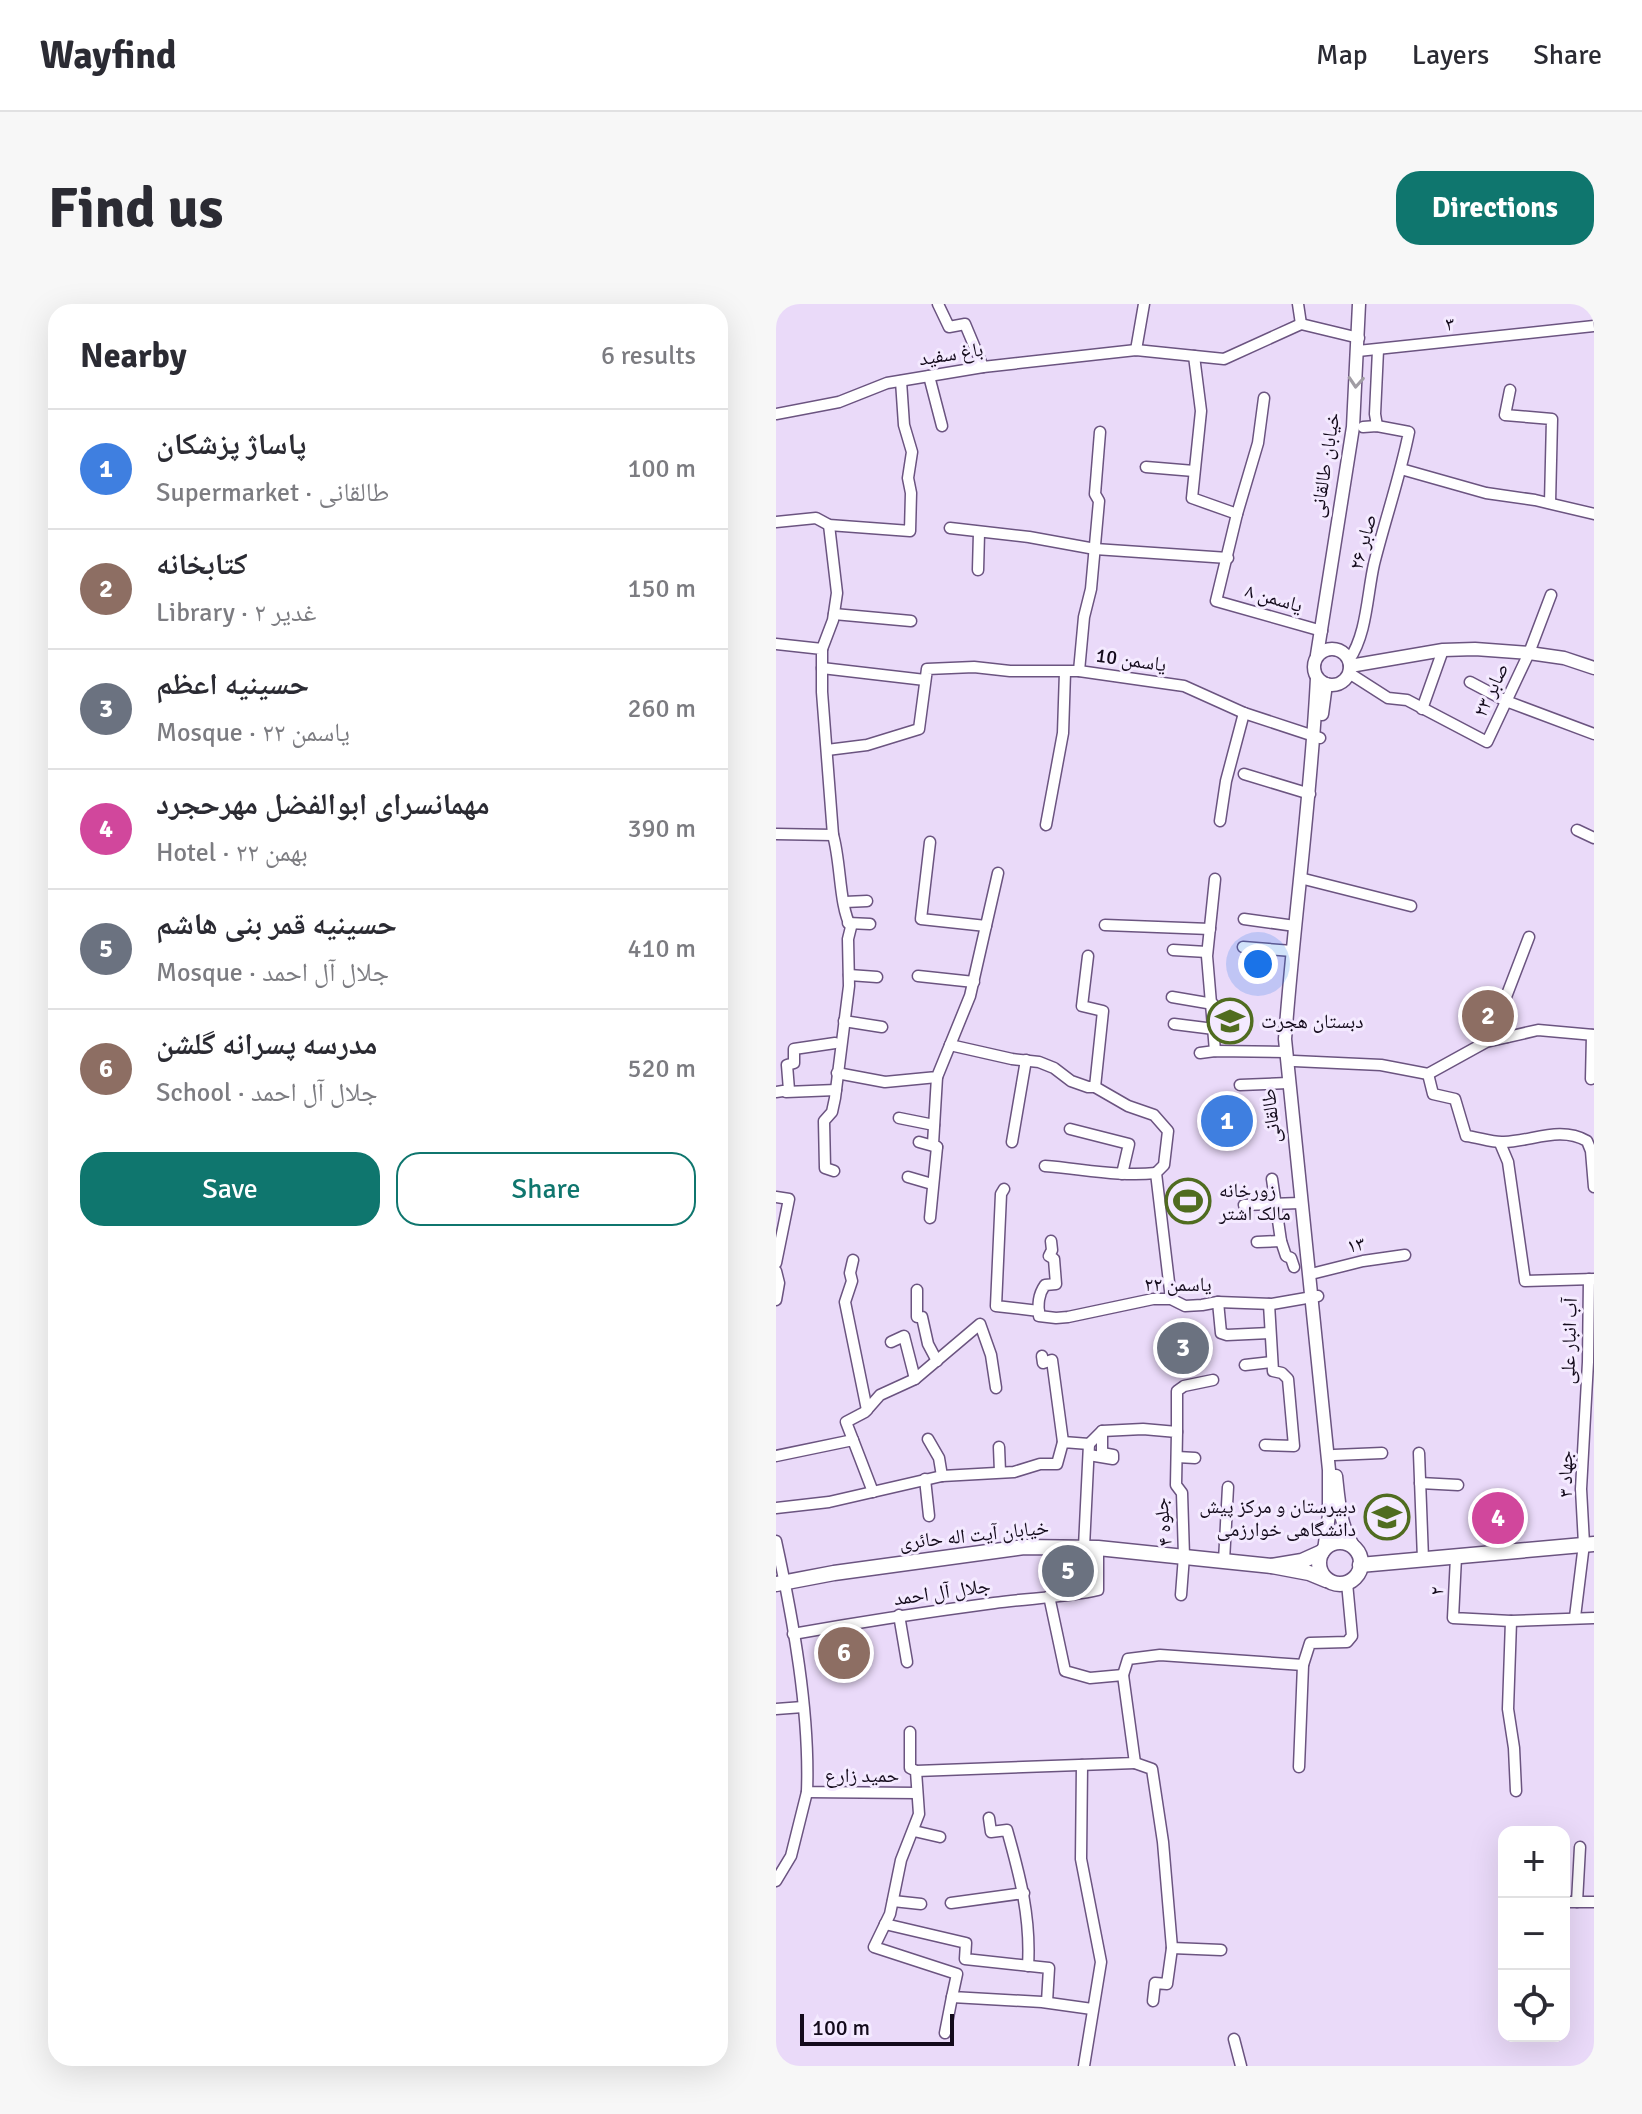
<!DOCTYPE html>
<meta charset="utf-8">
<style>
body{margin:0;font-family:Signika,"Noto Naskh Arabic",sans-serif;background:#f7f7f7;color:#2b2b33}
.controls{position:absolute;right:24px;bottom:24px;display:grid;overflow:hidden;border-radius:16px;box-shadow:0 8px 32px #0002}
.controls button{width:72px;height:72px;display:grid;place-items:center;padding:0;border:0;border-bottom:2px solid #e1e1e2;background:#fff;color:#2b2b33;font:40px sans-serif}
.scale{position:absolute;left:24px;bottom:20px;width:154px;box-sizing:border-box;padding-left:8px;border:4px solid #130a1b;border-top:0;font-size:22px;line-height:28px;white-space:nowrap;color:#130a1b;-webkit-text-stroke:6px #f4eaff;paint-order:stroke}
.you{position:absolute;left:482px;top:660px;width:28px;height:28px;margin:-20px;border:6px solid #fff;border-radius:50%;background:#1a73e8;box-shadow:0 0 0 12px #1a73e833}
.badge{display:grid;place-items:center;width:52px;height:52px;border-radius:50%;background:#0f766e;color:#fff;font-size:26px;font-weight:700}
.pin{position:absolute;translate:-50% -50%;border:4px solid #fff;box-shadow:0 2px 8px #0006}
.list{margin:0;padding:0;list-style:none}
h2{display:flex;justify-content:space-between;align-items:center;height:104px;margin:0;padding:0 32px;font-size:34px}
h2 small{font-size:26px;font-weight:400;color:#7c7c81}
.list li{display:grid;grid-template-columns:52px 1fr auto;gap:24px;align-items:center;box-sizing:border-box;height:120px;padding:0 32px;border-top:2px solid #e1e1e2}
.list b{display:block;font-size:30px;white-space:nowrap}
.list p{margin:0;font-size:26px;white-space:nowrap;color:#7c7c81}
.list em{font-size:26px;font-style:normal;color:#7c7c81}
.actions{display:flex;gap:16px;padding:24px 32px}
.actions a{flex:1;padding:18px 0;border:2px solid #0f766e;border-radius:24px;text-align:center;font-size:28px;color:#0f766e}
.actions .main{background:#0f766e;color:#fff}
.icon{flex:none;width:44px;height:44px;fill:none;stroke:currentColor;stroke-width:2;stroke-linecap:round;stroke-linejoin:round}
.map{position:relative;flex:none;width:818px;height:1762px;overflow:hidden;border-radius:24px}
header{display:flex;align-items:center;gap:48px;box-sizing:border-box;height:112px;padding:0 40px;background:#fff;border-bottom:2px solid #e1e1e2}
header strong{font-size:38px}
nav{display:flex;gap:44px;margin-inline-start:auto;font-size:28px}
.intro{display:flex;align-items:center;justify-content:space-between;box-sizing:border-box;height:192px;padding:0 48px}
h1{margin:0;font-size:56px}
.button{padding:20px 36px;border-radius:24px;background:#0f766e;color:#fff;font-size:28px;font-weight:700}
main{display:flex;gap:48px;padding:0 48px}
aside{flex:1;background:#fff;border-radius:24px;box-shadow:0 8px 32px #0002}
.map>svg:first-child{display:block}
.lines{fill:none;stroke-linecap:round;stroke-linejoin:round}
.minor-casing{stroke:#6b5480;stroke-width:13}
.tertiary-casing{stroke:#6b5480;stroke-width:15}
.secondary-casing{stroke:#6b5480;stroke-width:17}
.minor{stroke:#fff;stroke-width:10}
.tertiary{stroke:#fff;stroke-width:12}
.secondary{stroke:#fff;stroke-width:14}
.oneway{stroke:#a19da4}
.labels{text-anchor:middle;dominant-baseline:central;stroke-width:6;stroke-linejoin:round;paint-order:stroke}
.street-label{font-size:20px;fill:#130a1b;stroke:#f4eaff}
.poi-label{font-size:20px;fill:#130a1b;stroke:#f4eaff;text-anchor:start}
</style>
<header>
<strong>Wayfind</strong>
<nav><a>Map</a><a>Layers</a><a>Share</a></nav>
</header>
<div class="intro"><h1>Find us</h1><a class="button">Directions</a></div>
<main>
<aside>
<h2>Nearby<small>6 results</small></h2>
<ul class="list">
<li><span class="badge" style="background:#3f7fe0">1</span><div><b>پاساژ پزشکان</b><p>Supermarket · طالقانی</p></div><em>100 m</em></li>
<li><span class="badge" style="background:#8d6e63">2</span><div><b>کتابخانه</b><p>Library · غدیر ۲</p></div><em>150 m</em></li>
<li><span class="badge" style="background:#6b7280">3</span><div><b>حسینیه اعظم</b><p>Mosque · یاسمن ۲۲</p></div><em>260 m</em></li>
<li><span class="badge" style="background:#d1479c">4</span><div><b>مهمانسرای ابوالفضل مهرحجرد</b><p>Hotel · ۲۲ بهمن</p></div><em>390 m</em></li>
<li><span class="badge" style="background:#6b7280">5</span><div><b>حسینیه قمر بنی هاشم</b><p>Mosque · جلال آل احمد</p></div><em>410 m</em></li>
<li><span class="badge" style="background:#8d6e63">6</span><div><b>مدرسه پسرانه گلشن</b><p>School · جلال آل احمد</p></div><em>520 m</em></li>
</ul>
<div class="actions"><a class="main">Save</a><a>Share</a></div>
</aside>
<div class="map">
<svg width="818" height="1762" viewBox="0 0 818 1762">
<rect width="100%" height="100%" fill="#eadaf9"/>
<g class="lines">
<!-- minor casing -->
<g class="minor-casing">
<g id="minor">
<path d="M162,0L173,23L189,20L207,63"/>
<path d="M522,0L525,20"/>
<path d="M525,20L583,34"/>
<path d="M360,46L368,0"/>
<path d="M582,47L818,22"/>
<path d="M418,52L425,107L416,194L461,210L482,139L488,94"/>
<path d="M153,72L166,122"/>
<path d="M734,86L729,111L776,115L774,199"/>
<path d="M0,110L63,98L111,79L207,63L360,46L448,55L525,20"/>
<path d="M601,122L599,110L602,46"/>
<path d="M370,163L418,167"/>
<path d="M625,165L710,189L759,196L818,210"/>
<path d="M461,210L440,297L546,327"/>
<path d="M0,218L40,214L53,221L134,227L135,189L132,174L136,148L128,121L125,77"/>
<path d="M174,224L253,233L319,245L452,254"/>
<path d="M202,266L203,229"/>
<path d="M58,310L135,317"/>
<path d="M0,340L46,345V388L57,531C65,558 63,602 75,623L72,635L73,682L59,794L56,808L48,817L49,864L58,867"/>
<path d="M46,345L57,316L61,289L53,221"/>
<path d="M573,356C591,330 591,291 598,260C609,216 624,173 633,128L601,122L587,123"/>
<path d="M46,364L149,376"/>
<path d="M303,367L308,313L315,285L323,197L319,190L324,128"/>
<path d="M573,369L612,394L631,396L711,438L753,349L775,291"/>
<path d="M694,378L730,397L818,430"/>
<path d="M646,405L667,346"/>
<path d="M51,446L91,441L143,425L151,365L198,363L234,367H303L408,382L468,409L544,434"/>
<path d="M468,470L534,490"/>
<path d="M444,517L450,477L468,409"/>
<path d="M270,521L287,429L289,368"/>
<path d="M801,526L818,534"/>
<path d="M0,530L57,531"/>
<path d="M154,538L145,615L210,622"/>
<path d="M524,574L635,602"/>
<path d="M439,575L431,652L439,747"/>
<path d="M69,598L91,597"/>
<path d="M468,615L519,622"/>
<path d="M72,619L94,620"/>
<path d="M329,621L434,625"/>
<path d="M467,643L516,647"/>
<path d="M397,646L431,648"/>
<path d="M312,652L306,702L327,707L319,783"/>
<path d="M73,671L101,673"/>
<path d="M142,672L198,678"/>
<path d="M396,693L437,700"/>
<path d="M68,717L106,723"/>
<path d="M398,720L438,725"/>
<path d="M731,733L730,693L753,633"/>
<path d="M174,741L236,755L263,758L278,764L295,777L312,783H319L352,802L378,811L392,827L388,861L380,869L395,995"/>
<path d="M424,749L439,747L510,748"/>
<path d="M518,757L605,761L652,770L710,738L762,726L818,731"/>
<path d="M61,769L109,778L161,773L194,692L222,569"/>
<path d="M652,770L657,790L679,795L690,832C702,833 716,839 728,838C757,837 784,822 811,837L815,847L818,883"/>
<path d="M815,775L816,731"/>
<path d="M464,781L512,779"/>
<path d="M0,788L13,786L11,761L18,759V745L59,739"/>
<path d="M10,788L60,786"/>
<path d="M123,814L158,821"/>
<path d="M294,825L353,840L346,870"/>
<path d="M143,838L161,843"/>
<path d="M236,838L250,756"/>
<path d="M724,839L732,858L749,977L818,975"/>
<path d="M269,862C307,865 344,873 380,869"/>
<path d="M132,873L156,880"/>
<path d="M496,875L505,937L510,952L515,954L518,963"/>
<path d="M228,885L225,890L220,1002L263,1007"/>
<path d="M0,893L13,895L0,959"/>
<path d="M468,901L524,899"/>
<path d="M154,914L161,843L157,840L161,773"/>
<path d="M275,937L276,946L273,952L278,955L280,980L269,981C262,991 262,1000 263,1012L280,1014L292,1013L377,995H395L409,1002L426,1001L442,998L496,1000L542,992"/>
<path d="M481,938L505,937"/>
<path d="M77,956L74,969L76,977L69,998L91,1106"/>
<path d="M0,967L3,979L0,996"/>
<path d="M539,969L587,957L629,951"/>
<path d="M141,986V1013H146L152,1040L161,1057"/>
<path d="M442,998L445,1029L451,1031L494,1029"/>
<path d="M115,1038L128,1032L139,1075"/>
<path d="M266,1052L267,1059L276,1056L287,1138"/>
<path d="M469,1061L496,1058"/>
<path d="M401,1128V1087L408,1082L437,1076"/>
<path d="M152,1135L163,1154L166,1172"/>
<path d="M77,1136L70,1118L89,1108L104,1091L139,1075L204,1020L215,1051L220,1084"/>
<path d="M313,1140L326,1127L367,1125L401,1128L400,1181L406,1189L408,1252L405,1291"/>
<path d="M489,1141L518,1142L512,1075L506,1069L497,1067L493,1000"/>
<path d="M223,1143L224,1168"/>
<path d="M643,1149L647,1255"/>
<path d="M313,1151L337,1155V1151L326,1149V1127"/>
<path d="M558,1151L606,1149"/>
<path d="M0,1152L77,1136L97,1188"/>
<path d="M401,1153L419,1154"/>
<path d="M149,1175L153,1212"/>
<path d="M644,1179L682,1181"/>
<path d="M0,1204L53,1198L166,1172L238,1168L264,1160H281L287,1138L313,1140"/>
<path d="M0,1237C17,1315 34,1408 31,1488L141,1489"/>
<path d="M308,1243L313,1140"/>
<path d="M680,1253L677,1314L735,1317L818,1314"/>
<path d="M448,1257L452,1183"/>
<path d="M123,1311L131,1358"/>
<path d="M799,1313L808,1240L805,1185L812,1058L813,975"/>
<path d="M735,1317L732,1405L738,1444L740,1487"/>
<path d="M17,1330C84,1318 150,1308 218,1299C252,1294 288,1294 322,1286V1244"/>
<path d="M347,1371L352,1355L384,1351L527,1361"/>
<path d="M0,1405L27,1403"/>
<path d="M134,1428V1464L140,1467L143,1510L125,1556L114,1610L98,1643L181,1670L176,1693L266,1698L316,1705"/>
<path d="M359,1459L376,1465L387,1538L396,1644L445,1646"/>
<path d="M306,1461L305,1555L325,1658L308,1762"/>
<path d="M523,1463L527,1361L534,1339L571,1338L576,1332L571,1279"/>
<path d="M140,1467L359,1459L347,1371L314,1374L289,1367L273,1292"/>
<path d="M213,1514L215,1528L231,1526C244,1572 255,1614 252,1662"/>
<path d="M138,1527L164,1533"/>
<path d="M0,1577L15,1552L31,1488"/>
<path d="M117,1597L145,1600"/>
<path d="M788,1598H818"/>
<path d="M801,1598L804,1543"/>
<path d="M175,1599L248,1589"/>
<path d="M109,1620L190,1639L189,1655L273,1664L271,1698"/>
<path d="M377,1697L379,1679L391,1680L396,1644"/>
<path d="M169,1729L176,1693"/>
<path d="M458,1735L465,1762"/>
</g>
</g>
<!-- tertiary casing -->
<g class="tertiary-casing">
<g id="tertiary">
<circle cx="556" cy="363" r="18"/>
<path d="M541,351L577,123L583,0"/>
<path d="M574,362L667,346L699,345L753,349L788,354L818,364"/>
<path d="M541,374C535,495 518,614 509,735L553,1166V1211L548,1246"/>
<path d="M546,410L550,380"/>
<path d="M560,1172C563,1200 564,1222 579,1245"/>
</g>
</g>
<!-- secondary casing -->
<g class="secondary-casing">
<g id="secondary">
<circle cx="564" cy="1259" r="21"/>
<path d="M546,1248L526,1257L496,1262L533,1269L550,1276"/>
<path d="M584,1261L818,1240"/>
<path d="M0,1280L58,1269L248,1243L322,1244L496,1262"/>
</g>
</g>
<!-- minor -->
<use href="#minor" class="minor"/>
<!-- tertiary -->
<use href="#tertiary" class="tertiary"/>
<!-- secondary -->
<use href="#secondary" class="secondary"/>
</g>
<!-- one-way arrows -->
<defs><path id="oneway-chevron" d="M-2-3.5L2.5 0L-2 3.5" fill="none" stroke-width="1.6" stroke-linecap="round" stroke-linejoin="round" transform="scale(2)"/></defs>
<use class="oneway" href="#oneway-chevron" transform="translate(580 78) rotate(94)"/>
<!-- icons -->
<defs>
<g id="school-ring" transform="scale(2.3)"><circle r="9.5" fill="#f4eaff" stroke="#506c20" stroke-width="1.5"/><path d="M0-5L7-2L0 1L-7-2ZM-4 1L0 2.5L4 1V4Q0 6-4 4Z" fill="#506c20"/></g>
<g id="stadium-ring" transform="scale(2.3)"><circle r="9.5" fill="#f4eaff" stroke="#506c20" stroke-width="1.5"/><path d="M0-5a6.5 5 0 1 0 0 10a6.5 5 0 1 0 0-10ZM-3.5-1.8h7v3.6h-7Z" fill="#506c20"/></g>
</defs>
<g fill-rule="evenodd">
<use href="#school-ring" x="454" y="717"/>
<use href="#stadium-ring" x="412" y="897"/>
<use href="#school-ring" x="611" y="1213"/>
</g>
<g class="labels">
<!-- street labels -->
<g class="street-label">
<text transform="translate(674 20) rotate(-6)">۳</text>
<text transform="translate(175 50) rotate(-9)">باغ سفید</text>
<text transform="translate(549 161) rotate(-81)">خیابان طالقانی</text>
<text transform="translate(587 238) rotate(-75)">صابر ۲۶</text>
<text transform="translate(498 294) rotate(16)">یاسمن ۸</text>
<text transform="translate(355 356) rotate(8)">یاسمن 10</text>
<text transform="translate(715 386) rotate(-65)">صابر ۲۳</text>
<text transform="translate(495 812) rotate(-96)">طالقانی</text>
<text transform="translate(580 941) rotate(-12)">۱۳</text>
<text x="402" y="980">یاسمن ۲۲</text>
<text transform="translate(793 1037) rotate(-88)">آب انبار علی</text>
<text transform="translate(789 1170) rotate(-90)">جهاد ۳</text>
<text transform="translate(387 1218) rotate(-96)">جلوه ۴</text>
<text transform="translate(198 1231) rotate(-6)">خیابان آیت اله حائری</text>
<text transform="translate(661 1287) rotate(-88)">۲</text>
<text transform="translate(166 1288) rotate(-8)">جلال آل احمد</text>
<text x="86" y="1471">حمید زارع</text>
</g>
<!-- poi labels -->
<g class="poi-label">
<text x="485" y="717">دبستان هجرت</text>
<text x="443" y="886">زورخانه<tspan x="443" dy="23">مالک اشتر</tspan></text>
<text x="580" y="1202" text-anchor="end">دبیرستان و مرکز پیش<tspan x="580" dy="23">دانشگاهی خوارزمی</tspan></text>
</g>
</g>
</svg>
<div class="controls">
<button>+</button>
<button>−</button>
<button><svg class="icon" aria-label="locate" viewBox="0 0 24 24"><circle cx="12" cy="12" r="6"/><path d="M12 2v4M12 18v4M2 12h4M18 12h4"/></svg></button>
</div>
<div class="scale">100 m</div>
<div class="you"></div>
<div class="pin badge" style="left:451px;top:817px;background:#3f7fe0">1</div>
<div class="pin badge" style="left:712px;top:712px;background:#8d6e63">2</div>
<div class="pin badge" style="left:407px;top:1044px;background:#6b7280">3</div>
<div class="pin badge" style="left:722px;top:1214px;background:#d1479c">4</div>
<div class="pin badge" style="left:292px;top:1267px;background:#6b7280">5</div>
<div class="pin badge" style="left:68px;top:1349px;background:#8d6e63">6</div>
</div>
</main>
